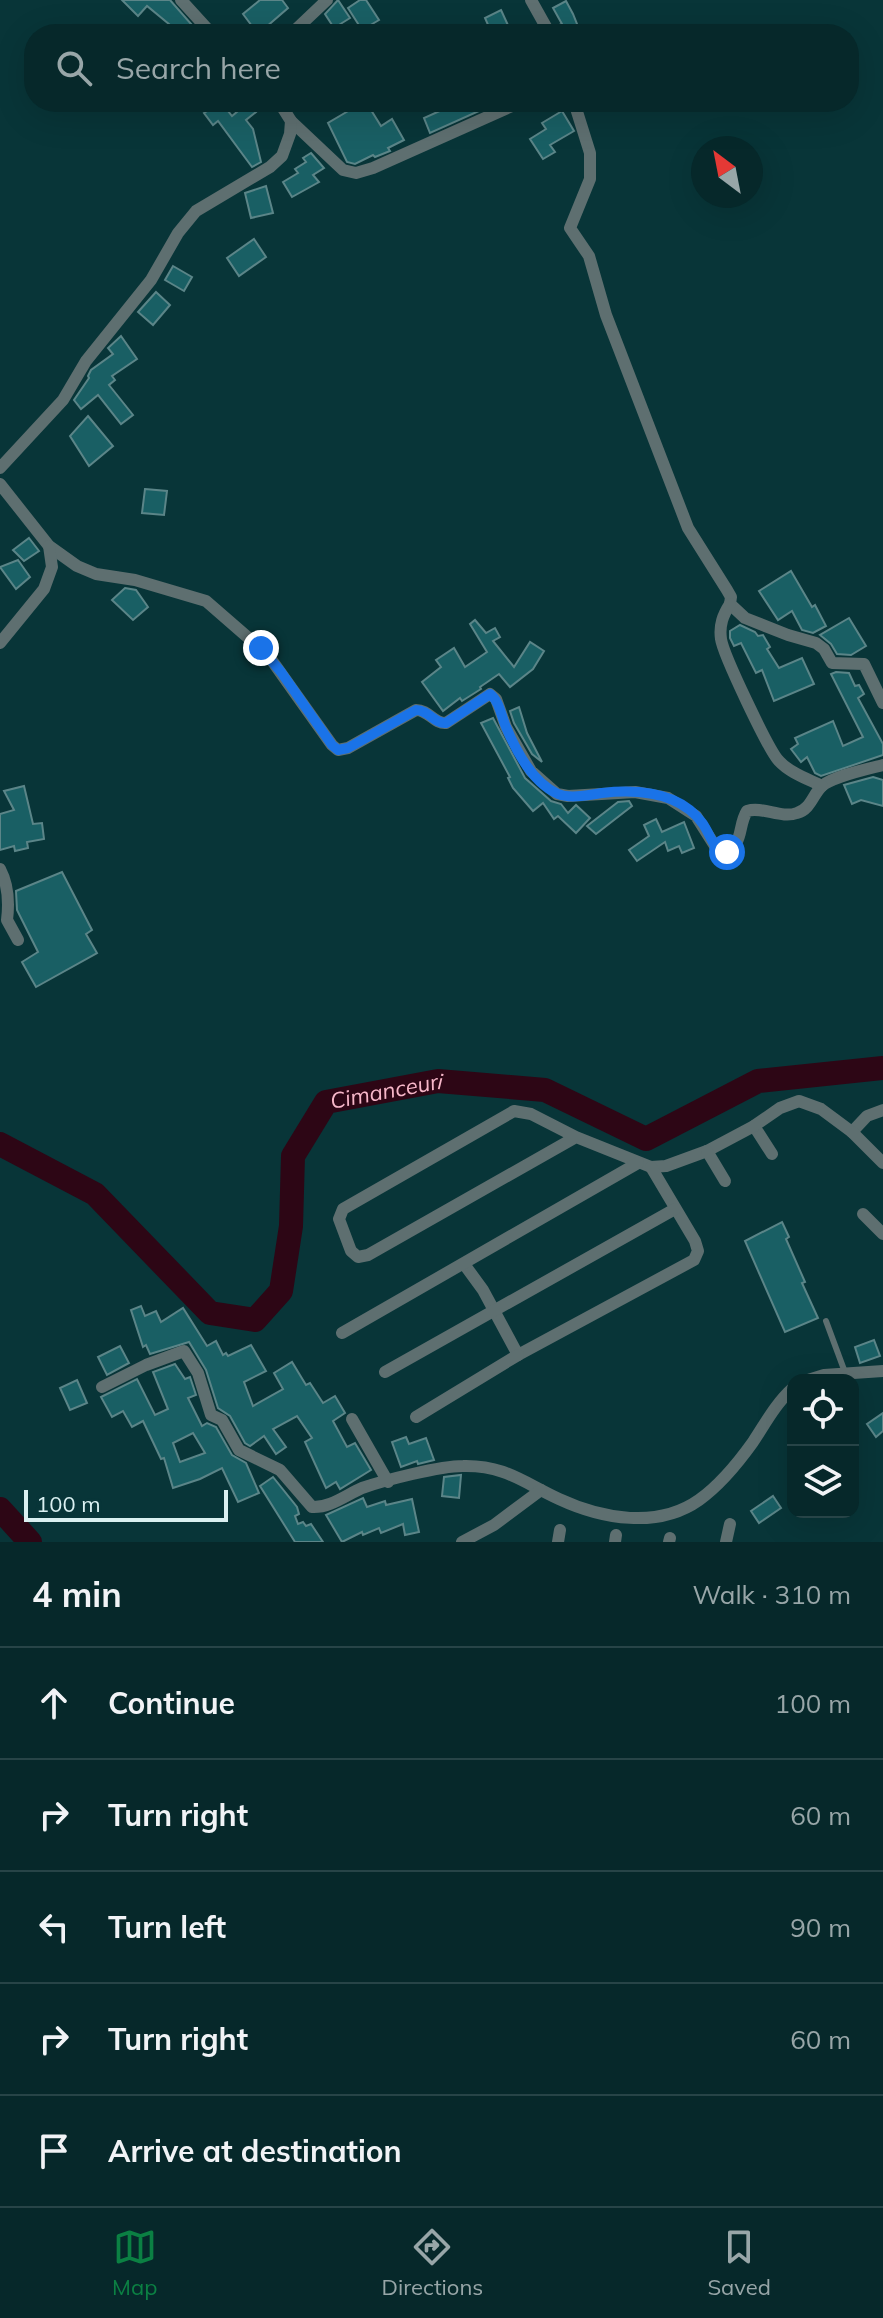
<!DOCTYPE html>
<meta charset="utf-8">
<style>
body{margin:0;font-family:Mulish,sans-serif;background:#143436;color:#f1f3f6}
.controls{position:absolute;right:24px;bottom:24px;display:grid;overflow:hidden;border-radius:16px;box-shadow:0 8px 32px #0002}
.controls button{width:72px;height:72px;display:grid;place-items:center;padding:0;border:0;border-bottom:2px solid #274447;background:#06282a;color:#f1f3f6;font:40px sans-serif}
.compass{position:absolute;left:691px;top:136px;width:72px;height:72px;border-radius:50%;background:#06282a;box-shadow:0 8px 32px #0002;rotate:328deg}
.scale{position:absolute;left:24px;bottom:20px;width:204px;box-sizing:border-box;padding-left:8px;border:4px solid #daf0f1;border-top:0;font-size:22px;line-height:28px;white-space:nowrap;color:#daf0f1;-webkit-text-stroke:6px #083538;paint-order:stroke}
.stop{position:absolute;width:24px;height:24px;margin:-18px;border:6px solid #1a73e8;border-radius:50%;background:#fff}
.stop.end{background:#1a73e8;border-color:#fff;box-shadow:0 2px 8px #0008}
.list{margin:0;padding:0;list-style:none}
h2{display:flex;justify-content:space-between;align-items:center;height:104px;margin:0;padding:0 32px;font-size:34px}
h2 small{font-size:26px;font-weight:400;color:#98a6a8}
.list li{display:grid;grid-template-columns:52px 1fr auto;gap:24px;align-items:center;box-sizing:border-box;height:112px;padding:0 32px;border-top:2px solid #274447}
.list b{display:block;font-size:30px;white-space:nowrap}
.list em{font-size:26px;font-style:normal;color:#98a6a8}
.icon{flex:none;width:44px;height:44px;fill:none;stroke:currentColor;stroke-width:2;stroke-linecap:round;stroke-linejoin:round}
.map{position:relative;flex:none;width:883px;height:1542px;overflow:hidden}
.search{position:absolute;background:#06282a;box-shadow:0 8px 32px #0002;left:24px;right:24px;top:24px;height:88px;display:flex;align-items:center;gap:20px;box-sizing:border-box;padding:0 28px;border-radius:32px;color:#98a6a8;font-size:30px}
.sheet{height:664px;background:#06282a}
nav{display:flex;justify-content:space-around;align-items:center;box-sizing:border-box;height:112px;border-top:2px solid #274447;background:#06282a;font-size:22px;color:#98a6a8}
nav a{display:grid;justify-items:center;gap:4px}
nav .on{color:#0b8043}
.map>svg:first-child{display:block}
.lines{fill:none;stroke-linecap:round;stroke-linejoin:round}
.river{stroke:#2d0615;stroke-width:24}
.building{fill:#195f64;stroke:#5b8588;stroke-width:2;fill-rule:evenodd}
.lane{stroke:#5e6f70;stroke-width:6}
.street{stroke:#5e6f70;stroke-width:12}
.route{stroke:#1a73e8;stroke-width:10}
.labels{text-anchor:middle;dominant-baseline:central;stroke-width:8;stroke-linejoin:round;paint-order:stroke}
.water-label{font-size:22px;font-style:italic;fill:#f7b7c9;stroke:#083538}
</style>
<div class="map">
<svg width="883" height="1542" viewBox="0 0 883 1542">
<rect width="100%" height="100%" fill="#083538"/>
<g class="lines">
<!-- river -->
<g class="river">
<path id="s1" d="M0,1144L95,1194L210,1313L255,1320L281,1291L291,1226L293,1156L326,1102L438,1081L545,1090L646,1139L758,1081L883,1068"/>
<path d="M0,1509L30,1542"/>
</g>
</g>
<!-- building -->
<g class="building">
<path d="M122,0H170L192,25L184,34H181L147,6L138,16Z"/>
<path d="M260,0H282L288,8L258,34L243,14Z"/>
<path d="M338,0L350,18L334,28L325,14Z"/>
<path d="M360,0H366L379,20L362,30L348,8Z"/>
<path d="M566,1L573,14L581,34H559L556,26L562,24L553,8Z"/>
<path d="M501,10L512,34H492L485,18Z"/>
<path d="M202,102H221L232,116L249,102L256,112L246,120L253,129L261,162L252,167L218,121L213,125L204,113L209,110Z"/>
<path d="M352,102H366L381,126L392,119L404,140L388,148L390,151L375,157L373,155L355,164L347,162L328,123L355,107Z"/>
<path d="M449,102H499L430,133L424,118L442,110L440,106Z"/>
<path d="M562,111L574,131L550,145L555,152L543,159L530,139L546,129L542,123Z"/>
<path d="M311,153L324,168L313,175L319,182L292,197L283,182L298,173L295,169L306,162L303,158Z"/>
<path d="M266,186L273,213L251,218L245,193Z"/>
<path d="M254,239L266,257L239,276L227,258Z"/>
<path d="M173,266L192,277L184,291L165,280Z"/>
<path d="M156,292L170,305L153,325L138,312Z"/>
<path d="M121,336L137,359L112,376L115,380L109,385L133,415L121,424L98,395L81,409L74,400L89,378L88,376L91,370L113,354L108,348Z"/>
<path d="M88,416L113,446L89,466L70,436Z"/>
<path d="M145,489L167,491L164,515L142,513Z"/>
<path d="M29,538L39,551L24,561L13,550Z"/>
<path d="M18,560L30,577L16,589L0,567Z"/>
<path d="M791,571L812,607L815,605L826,626L813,633L802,630L792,611L778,620L759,591Z"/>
<path d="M125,588L136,590L148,607L133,620L112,600Z"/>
<path d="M849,618L866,646L851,655L837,654L831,644L820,635Z"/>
<path d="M475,620L486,633L495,628L500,637L493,641L514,667L530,642L544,651L533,669L510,687L499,674L480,687L481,689L462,701L460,698L443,711L422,682L441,667L436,660L454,648L465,667L487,652L470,624Z"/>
<path d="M740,625L755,632L758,636L763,635L770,647L767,649L779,668L802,658L814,684L774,701L762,670L756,673L741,643L734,646L730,638V631Z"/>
<path d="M836,672L849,673L855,686L859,685L864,694L858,698L883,744V755L821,776L815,773L807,757L801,762L791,749L798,744L795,738L833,721L843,746L863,737L831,674Z"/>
<path d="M519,707L527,733L542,762L532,754L514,723L510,711Z"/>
<path d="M493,718L525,778L551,801L561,804L568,813L576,805L590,818L576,833L558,816L554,819L543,803L533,811L513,788L508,778L510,777L481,723Z"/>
<path d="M873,777L883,780V806L861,800L852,804L844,785Z"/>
<path d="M24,786L33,824L42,823L44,839L27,842L28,848L15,851L14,846L0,850V814L14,810L4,791Z"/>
<path d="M629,801L632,806L596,834L587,826L618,802Z"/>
<path d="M656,819L662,832L684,822L694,848L682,853L679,846L668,851L665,842L637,861L629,850L649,836L644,825Z"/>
<path d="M62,872L92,930L86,934L97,953L36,987L22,962L38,952L17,910L16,891Z"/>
<path d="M782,1222L789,1237L786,1239L805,1282L802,1283L818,1318L785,1332L745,1241Z"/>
<path d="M141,1306L145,1316L156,1311L161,1322L183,1308L207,1346L216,1341L223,1355L226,1353L228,1356L251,1345L266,1371L244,1382L253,1406L283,1389L274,1373L292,1362L306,1385L310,1383L323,1403L335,1396L345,1413L333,1421L347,1447L355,1443L371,1470L340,1489L336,1482L326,1488L305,1442L312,1438L297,1416L273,1429L286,1447L276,1454L264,1436L250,1446L245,1443L230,1416L218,1408L206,1370L189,1342L150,1354L146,1345L143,1347L131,1310Z"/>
<path d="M874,1340L880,1356L860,1363L855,1347Z"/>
<path d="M120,1346L129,1363L107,1375L98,1357Z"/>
<path d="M175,1364L185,1379L190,1377L196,1395L188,1398L202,1426L207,1423L216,1427L232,1455L246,1463L259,1493L238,1502L222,1468L200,1479L173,1488L164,1458L161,1459L143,1421L132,1427L123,1411L112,1417L101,1397L137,1379L155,1415L168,1409L153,1372ZM193,1433L205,1453L180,1462L173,1443Z"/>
<path d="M77,1380L87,1403L70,1410L60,1388Z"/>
<path d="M883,1413V1431L876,1437L867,1424Z"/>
<path d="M406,1437L409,1444L426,1438L434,1460L418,1464L417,1461L401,1467L392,1442Z"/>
<path d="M461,1475L459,1498L442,1496L444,1477Z"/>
<path d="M273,1477L297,1507L299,1514L295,1516L298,1524L303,1522L306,1526L311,1524L323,1542H295L260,1486Z"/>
<path d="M773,1496L781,1508L759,1523L751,1511Z"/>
<path d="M363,1498L367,1507L385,1501L386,1505L412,1499L419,1532L405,1535L403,1524L381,1533L379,1528L363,1535L362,1532L342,1542L326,1515Z"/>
</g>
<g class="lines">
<!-- lane -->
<path class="lane" d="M826,1321L846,1375"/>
<!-- street -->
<g class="street">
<path d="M181,0L212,34"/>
<path d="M531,0L550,34"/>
<path d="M291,34L327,0"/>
<path d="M574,102L590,153V179L570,228L589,256L606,315L688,528L727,590L731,597L730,604L745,618L788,635L816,643L824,649L832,663L864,664L883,703"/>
<path d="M291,121L343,170L356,173L373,168L521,102"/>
<path d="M0,468L63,400L86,361L151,280L178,233L196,211L270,167L282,156L290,134L291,121L279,102"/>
<path d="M0,484L49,546L77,566L96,574L135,580L206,601L268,655L332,745L338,750L348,748L416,710C429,710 434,724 446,723L490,694L496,699L506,727L531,771L557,794L568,796L635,792L668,798L696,816L715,846L723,852C745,845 737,827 747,811C763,806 781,819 797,813C811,809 813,794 822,786C834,776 868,769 883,765"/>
<path d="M730,604C723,615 719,625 721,639C723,654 769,751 779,761C790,773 808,779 822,786"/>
<path d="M0,643L44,589L52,567L49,546"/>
<path d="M0,869C8,884 9,904 7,920L18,940"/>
<path d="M754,1126L772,1154"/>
<path d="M852,1132L867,1116L883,1110"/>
<path d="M576,1137L368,1255L358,1257L351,1251L339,1219L343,1209L514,1111L531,1114L576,1137L651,1167L666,1166L707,1151L754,1126L780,1108L799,1101L821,1109L852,1132L883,1163"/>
<path d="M707,1151L725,1181"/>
<path d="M863,1214L883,1234"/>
<path d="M464,1264L483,1290L518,1355L694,1260L698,1251L695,1241L651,1167"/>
<path d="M342,1333L638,1163"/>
<path d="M385,1372L675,1209"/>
<path d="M808,1380L824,1375L883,1371"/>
<path d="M102,1387L146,1365L184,1351L198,1373L211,1415L222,1420L239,1450L280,1470L312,1507C330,1508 346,1495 362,1488C385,1480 440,1466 463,1466C505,1465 524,1483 559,1499C602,1519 658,1529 699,1500C720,1485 738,1463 753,1442C765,1424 776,1403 793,1388"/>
<path d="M416,1417L518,1355"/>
<path d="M352,1419L388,1482"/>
<path d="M462,1542L494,1525L541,1490"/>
<path d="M558,1542L560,1530"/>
<path d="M615,1542L616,1535"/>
<path d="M669,1542L670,1538"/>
<path d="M726,1542L730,1524"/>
</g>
</g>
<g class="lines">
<!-- route -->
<path class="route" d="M261,648L281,672L332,745L338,750L348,748L416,710C429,710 434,724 446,723L490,694C500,702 501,716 506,727C516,751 533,783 558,794C570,799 589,795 602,793C638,789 680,792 703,824C709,833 712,843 719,851L727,852"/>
</g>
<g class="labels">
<!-- water labels -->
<g class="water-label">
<text stroke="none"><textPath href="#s1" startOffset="618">Cimanceuri</textPath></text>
</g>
</g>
</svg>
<div class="controls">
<button><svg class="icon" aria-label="locate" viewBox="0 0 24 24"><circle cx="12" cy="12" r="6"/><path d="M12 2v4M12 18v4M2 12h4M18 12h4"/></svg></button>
<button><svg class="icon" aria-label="layers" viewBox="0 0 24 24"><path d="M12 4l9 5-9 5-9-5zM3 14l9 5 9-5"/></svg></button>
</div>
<svg class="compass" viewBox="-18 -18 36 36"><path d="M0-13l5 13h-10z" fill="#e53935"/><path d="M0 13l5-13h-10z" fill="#98a6a8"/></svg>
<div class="scale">100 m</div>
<div class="stop" style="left:727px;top:852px"></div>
<div class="stop end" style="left:261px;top:648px"></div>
<div class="search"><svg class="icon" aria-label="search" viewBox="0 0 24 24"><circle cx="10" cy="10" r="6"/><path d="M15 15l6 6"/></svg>Search here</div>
</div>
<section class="sheet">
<h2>4 min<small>Walk · 310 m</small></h2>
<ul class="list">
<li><svg class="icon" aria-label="ahead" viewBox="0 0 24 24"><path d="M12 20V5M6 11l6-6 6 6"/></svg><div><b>Continue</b></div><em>100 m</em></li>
<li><svg class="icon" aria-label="right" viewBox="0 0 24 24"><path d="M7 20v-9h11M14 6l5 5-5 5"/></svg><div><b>Turn right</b></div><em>60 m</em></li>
<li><svg class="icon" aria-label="left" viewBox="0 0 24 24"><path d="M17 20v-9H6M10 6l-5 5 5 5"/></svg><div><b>Turn left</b></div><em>90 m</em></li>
<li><svg class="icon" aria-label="right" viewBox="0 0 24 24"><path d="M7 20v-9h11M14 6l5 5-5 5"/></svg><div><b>Turn right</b></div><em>60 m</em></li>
<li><svg class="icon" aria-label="arrive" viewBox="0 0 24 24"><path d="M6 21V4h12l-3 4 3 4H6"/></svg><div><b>Arrive at destination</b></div></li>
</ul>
</section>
<nav>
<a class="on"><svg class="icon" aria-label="map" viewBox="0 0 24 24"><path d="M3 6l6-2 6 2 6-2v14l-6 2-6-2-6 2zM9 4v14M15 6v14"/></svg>Map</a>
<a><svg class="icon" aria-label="directions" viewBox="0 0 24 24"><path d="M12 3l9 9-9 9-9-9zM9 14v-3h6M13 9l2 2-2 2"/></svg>Directions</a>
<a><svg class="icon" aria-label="saved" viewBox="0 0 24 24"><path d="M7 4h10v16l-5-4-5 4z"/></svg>Saved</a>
</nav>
